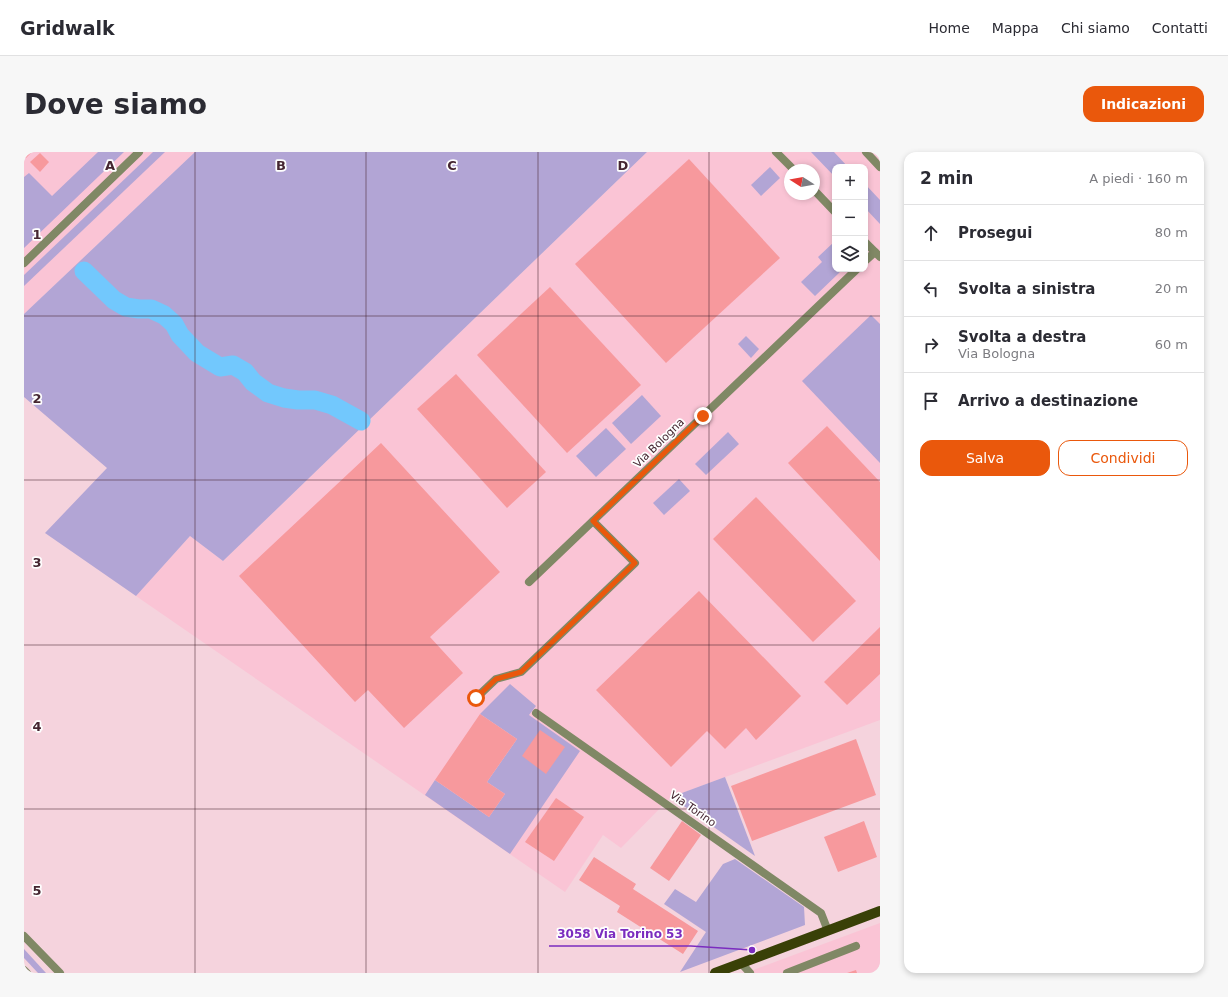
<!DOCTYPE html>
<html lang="it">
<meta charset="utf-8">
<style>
body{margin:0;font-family:"DejaVu Sans",sans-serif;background:#f7f7f7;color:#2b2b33}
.controls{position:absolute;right:12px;top:12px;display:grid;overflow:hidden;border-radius:8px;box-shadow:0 2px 6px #0003}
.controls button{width:36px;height:36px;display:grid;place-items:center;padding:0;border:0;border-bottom:1px solid #e1e1e2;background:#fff;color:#2b2b33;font:20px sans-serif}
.compass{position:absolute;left:760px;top:12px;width:36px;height:36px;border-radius:50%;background:#fff;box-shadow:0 2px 6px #0003;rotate:281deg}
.stop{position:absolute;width:12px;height:12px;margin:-9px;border:3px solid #ea580c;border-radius:50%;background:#fff}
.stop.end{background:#ea580c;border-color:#fff;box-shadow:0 1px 4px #0008}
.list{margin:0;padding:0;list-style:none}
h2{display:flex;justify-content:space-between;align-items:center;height:52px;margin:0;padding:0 16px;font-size:17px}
h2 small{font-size:13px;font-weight:400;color:#7c7c81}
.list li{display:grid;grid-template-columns:26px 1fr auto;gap:12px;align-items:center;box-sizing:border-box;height:56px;padding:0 16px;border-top:1px solid #e1e1e2}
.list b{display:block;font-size:15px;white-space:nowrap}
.list p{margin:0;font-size:13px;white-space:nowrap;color:#7c7c81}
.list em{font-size:13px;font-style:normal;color:#7c7c81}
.actions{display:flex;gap:8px;padding:12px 16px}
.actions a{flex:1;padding:9px 0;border:1px solid #ea580c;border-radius:12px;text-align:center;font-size:14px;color:#ea580c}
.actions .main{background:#ea580c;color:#fff}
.icon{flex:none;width:22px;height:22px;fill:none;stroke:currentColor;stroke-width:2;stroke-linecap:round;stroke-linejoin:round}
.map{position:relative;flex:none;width:856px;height:821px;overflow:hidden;border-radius:12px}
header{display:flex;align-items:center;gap:24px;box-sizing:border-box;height:56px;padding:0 20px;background:#fff;border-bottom:1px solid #e1e1e2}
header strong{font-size:19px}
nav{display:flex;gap:22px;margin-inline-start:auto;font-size:14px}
.intro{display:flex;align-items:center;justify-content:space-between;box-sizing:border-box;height:96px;padding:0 24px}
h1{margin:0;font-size:28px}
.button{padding:10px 18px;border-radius:12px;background:#ea580c;color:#fff;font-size:14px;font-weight:700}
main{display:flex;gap:24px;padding:0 24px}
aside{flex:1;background:#fff;border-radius:12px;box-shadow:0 2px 6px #0003}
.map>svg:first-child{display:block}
.built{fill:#fac4d5;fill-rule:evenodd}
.green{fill:#b2a5d5}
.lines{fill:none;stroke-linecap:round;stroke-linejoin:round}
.canal{stroke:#72c8fd;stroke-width:19}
.building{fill:#f7999d}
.service{stroke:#808865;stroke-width:8}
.minor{stroke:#808865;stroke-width:8}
.tertiary{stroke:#808865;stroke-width:8}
.primary{stroke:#394007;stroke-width:10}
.route{stroke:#ea580c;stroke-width:5}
.grid{fill:none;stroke:#452631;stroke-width:1;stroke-opacity:0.55}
.labels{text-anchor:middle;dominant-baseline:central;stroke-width:3.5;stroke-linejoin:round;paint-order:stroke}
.street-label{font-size:11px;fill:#452631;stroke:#fefefe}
.grid-label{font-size:13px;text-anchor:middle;font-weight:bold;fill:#452631;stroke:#fefefe;stroke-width:3.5;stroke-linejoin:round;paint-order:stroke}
.leader{fill:none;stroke:#7b2cbf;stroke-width:1.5}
.callout-dot{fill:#7b2cbf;stroke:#fefefe;stroke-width:1.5}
.callout-label{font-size:12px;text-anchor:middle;font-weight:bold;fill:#7b2cbf;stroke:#fefefe;stroke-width:3.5;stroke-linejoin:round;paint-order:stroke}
</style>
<header>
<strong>Gridwalk</strong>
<nav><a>Home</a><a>Mappa</a><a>Chi siamo</a><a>Contatti</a></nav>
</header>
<div class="intro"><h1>Dove siamo</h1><a class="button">Indicazioni</a></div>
<main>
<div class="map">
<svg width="856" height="821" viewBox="0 0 856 821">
<rect width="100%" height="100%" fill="#f5d3dd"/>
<!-- built -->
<g class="built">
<path d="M0,0H171L0,162Z"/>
<path d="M623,0H856V568L647,645L597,696L579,683L541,740L112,444L166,384L199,409ZM811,15H841V117H811ZM766,18H790V42H766Z"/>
<path d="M856,771V821H721Z"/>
</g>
<!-- green -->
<g class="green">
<path d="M74,0H100L0,96V25L5,21L28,44Z"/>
<path d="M129,0H141L0,134V123Z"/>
<path d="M171,0H623L199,409L166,384L112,444L21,381L83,316L0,245V162Z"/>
<path d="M787,0H810L824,15H811V25Z"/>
<path d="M746,15L756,26L737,44L727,33Z"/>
<path d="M841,32L856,48V72L841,56Z"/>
<path d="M811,89V117H818L815,121L791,144L777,130L798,110L794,105Z"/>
<path d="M847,163L856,172V311L778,229Z"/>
<path d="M722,184L735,197L727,206L714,192Z"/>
<path d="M618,243L637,264L607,292L588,271Z"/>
<path d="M582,276L602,297L572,325L552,304Z"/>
<path d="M704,280L715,292L682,323L671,312Z"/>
<path d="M655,327L666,339L640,363L629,351Z"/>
<path d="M486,532L512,554L505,563L556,599L486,702L401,643L411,628L465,665L481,642L463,630L493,587L456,562Z"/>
<path d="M701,625L731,704L647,645Z"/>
<path d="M711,707L780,755L781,773L656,820L682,780L640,752L651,737L672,750L699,712Z"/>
<path d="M0,797L22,821H14L0,806Z"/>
</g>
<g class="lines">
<!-- canal -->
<path class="canal" d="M60,119L90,148L102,155L115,157H127L140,163L150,172L156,183L173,201L196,215L209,213L221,220L229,230L244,241L260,246L274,248H291L308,253L337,269"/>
</g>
<!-- building -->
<g class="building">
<path d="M0,0H8L2,6L0,3Z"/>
<path d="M16,1L25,10L16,20L6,10Z"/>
<path d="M665,7L756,106L642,211L551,112Z"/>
<path d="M526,135L617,233L543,301L453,203Z"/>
<path d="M432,222L522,320L483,356L393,257Z"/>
<path d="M803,274L856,330V409L764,311Z"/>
<path d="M357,291L476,420L406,485L439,521L380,576L344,538L331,550L215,424Z"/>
<path d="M732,345L832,449L789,490L689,387Z"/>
<path d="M675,439L777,544L732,588L722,576L701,597L683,579L647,615L572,538Z"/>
<path d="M856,475V522L823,553L800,530Z"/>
<path d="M456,562L493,587L463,630L481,642L465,665L411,628Z"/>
<path d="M516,578L541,595L522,622L498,604Z"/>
<path d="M832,587L852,643L728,689L707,634Z"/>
<path d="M532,646L560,665L530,709L501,690Z"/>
<path d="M658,669L677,683L645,729L626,716Z"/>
<path d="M840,669L853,705L814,720L800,685Z"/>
<path d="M570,705L612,732L609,737L674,779L659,802L593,760L596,754L555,728Z"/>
<path d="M832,818L833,821H823Z"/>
</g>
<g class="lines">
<!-- service -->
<g class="service">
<path d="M842,0L856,15"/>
<path d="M452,546L472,527L497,520L611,411L569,369"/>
<path d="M717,811L726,821"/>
<path d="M763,821L832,794"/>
</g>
<!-- minor -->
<g class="minor">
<path d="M752,0L770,18"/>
<path d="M790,38L811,60"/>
<path d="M841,90L856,105"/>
<path d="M841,109L851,100"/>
<path d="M0,111L115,0"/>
<path d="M505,430L833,117"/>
<path d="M512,561L797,761L804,779"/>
</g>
<!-- tertiary -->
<g class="tertiary">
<path d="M0,784L36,821"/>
<path d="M0,818L3,821"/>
</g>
<!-- primary -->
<path class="primary" d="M691,821L856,759"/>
</g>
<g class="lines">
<!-- route -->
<path class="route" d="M452,546L472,527L497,520L611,411L569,369L679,264"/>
</g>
<!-- grid -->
<path class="grid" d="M171,0V821M342,0V821M514,0V821M685,0V821M0,164H856M0,328H856M0,493H856M0,657H856"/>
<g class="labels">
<!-- street labels -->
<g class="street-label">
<text transform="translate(635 291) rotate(-44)">Via Bologna</text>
<text transform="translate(669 657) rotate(35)">Via Torino</text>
</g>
</g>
<g class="grid-label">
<text x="86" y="18">A</text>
<text x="257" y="18">B</text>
<text x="428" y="18">C</text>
<text x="599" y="18">D</text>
<text x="13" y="87">1</text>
<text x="13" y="251">2</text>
<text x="13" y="415">3</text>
<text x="13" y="579">4</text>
<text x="13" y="743">5</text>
</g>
<!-- callouts -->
<path class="leader" d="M728 798L667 794H525"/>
<circle class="callout-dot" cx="728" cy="798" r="4"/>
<g class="callout-label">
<text x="596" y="786">3058 Via Torino 53</text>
</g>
</svg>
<div class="controls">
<button>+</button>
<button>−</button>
<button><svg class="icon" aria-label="layers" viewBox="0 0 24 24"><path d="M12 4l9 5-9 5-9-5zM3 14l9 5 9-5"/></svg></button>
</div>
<svg class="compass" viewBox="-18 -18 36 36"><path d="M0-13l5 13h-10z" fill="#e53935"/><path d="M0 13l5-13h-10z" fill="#7c7c81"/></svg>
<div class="stop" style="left:452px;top:546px"></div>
<div class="stop end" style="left:679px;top:264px"></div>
</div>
<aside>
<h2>2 min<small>A piedi · 160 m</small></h2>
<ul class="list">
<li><svg class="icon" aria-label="ahead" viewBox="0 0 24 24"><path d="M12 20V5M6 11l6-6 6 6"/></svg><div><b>Prosegui</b></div><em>80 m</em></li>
<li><svg class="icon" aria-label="left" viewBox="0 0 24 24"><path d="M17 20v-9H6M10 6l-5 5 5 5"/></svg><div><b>Svolta a sinistra</b></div><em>20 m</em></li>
<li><svg class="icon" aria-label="right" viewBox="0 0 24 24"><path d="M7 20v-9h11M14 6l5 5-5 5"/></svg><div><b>Svolta a destra</b><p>Via Bologna</p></div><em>60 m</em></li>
<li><svg class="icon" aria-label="arrive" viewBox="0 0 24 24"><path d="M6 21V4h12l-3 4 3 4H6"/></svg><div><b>Arrivo a destinazione</b></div></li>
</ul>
<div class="actions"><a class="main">Salva</a><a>Condividi</a></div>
</aside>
</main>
